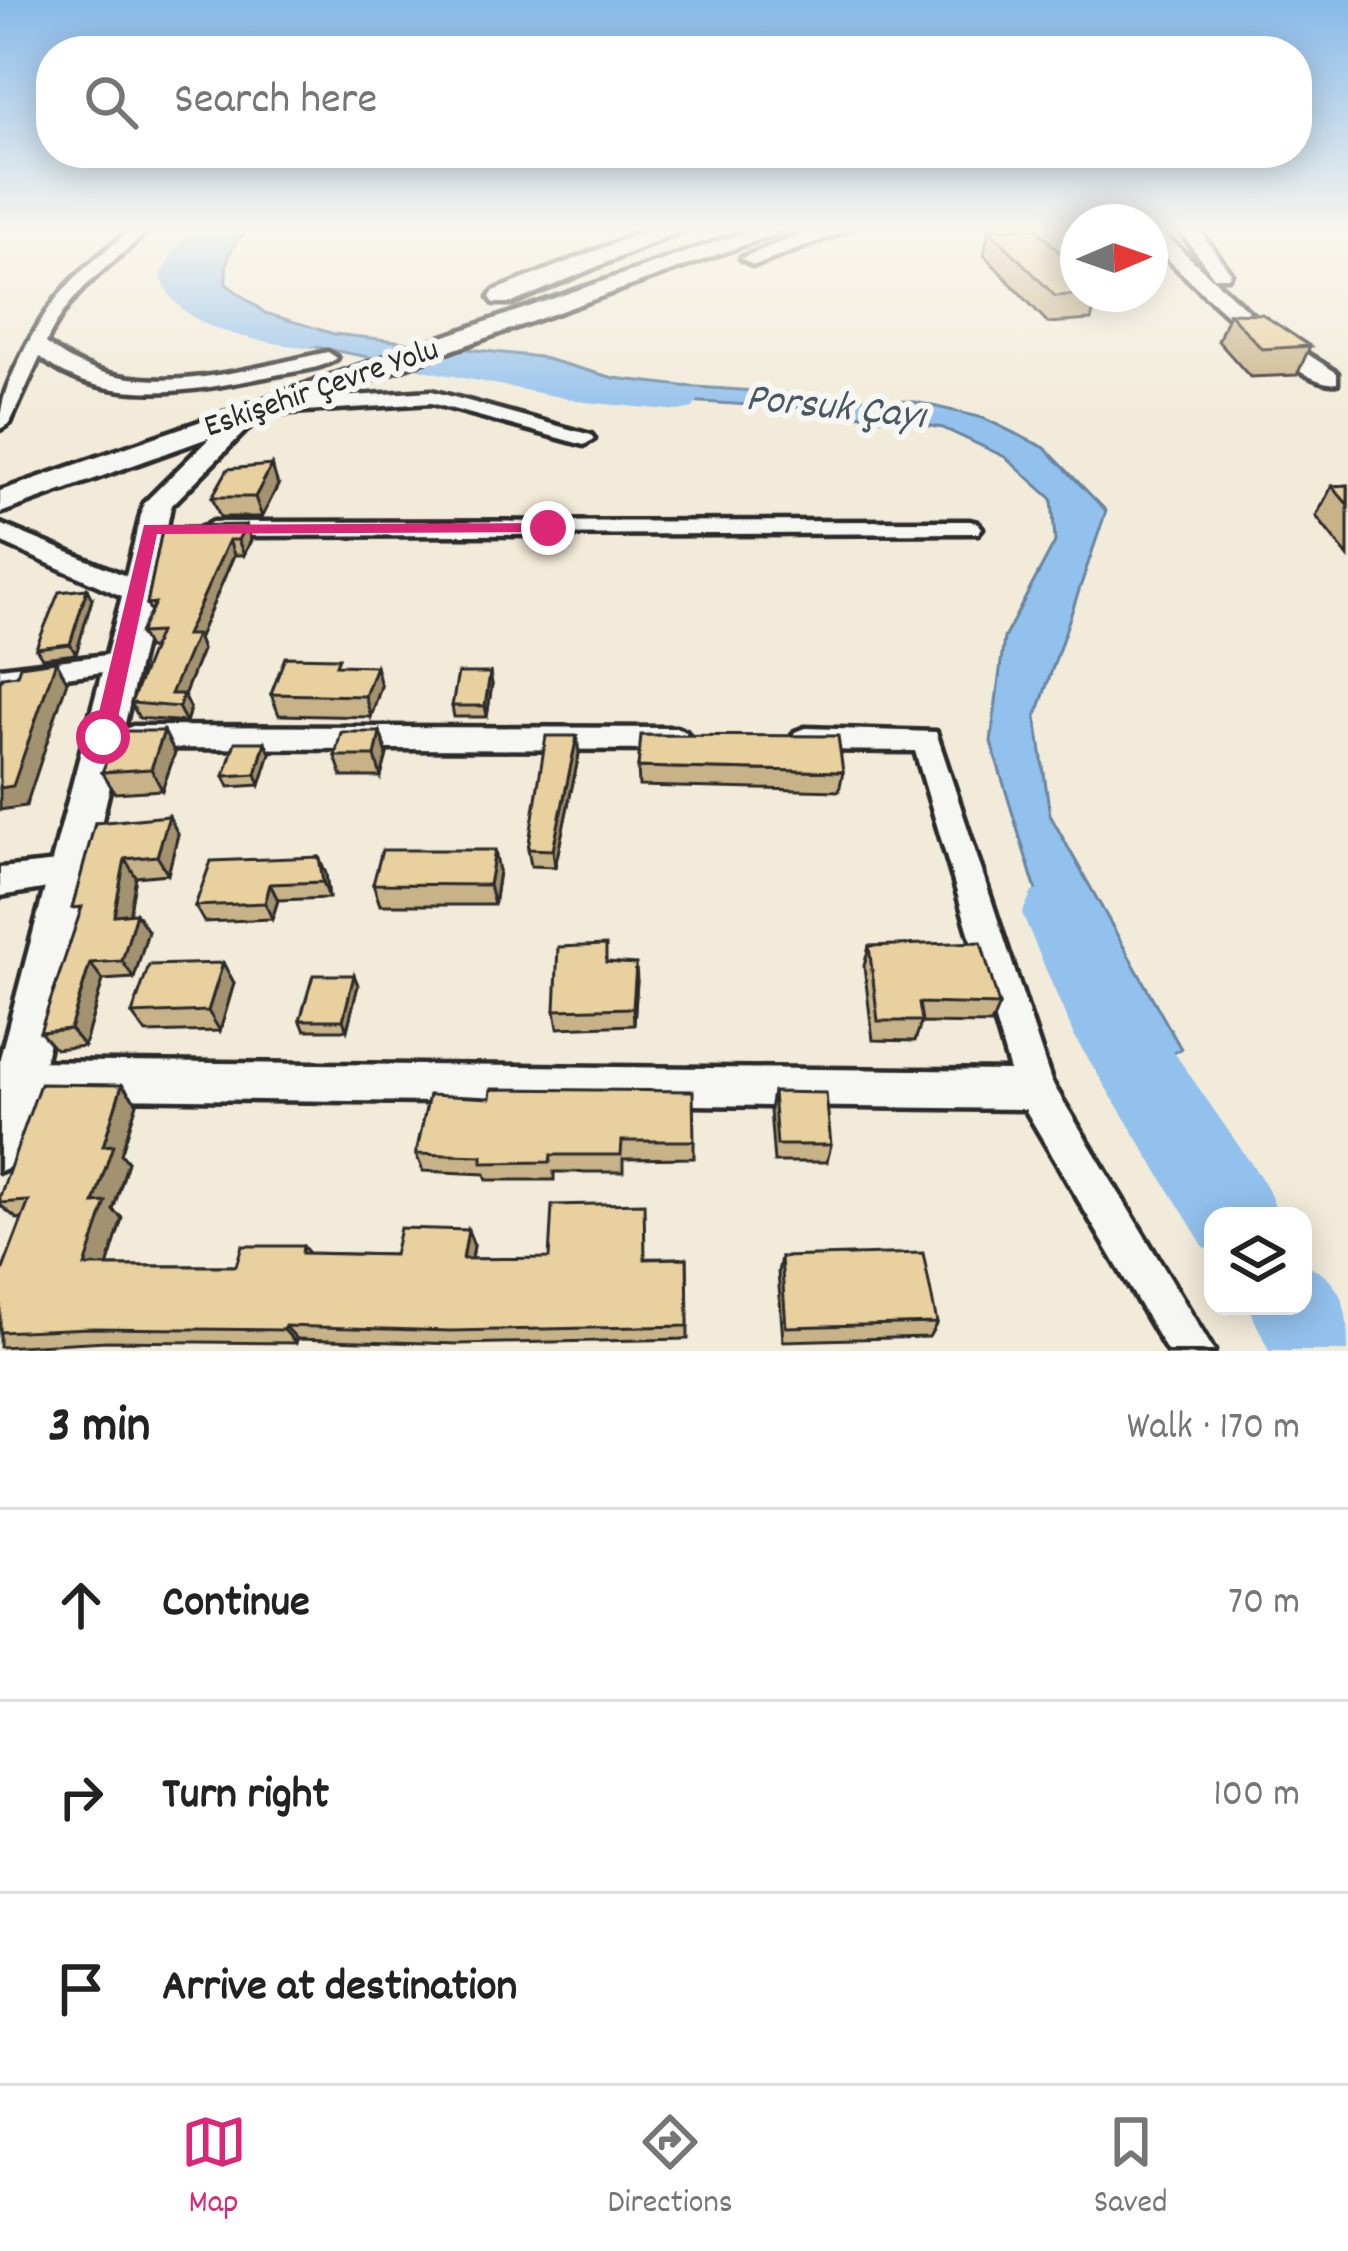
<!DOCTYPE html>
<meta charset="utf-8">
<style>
body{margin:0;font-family:Dekko,sans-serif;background:#f2f2f2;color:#222}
.controls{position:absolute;right:36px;bottom:36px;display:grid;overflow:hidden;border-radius:24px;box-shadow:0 6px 30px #0003}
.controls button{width:108px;height:108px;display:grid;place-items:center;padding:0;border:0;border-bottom:3px solid #e0e0e0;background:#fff;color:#222;font:60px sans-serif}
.compass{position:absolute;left:1060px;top:204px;width:108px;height:108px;border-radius:50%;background:#fff;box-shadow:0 6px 30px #0003;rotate:88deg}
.stop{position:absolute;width:36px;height:36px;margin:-27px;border:9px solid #db2777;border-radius:50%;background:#fff}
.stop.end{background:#db2777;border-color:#fff;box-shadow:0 3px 12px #0008}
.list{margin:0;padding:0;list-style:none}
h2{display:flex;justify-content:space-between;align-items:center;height:156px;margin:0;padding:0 48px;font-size:51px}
h2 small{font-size:39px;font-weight:400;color:#767676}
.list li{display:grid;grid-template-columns:78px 1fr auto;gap:36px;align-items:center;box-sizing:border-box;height:192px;padding:0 48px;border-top:3px solid #e0e0e0}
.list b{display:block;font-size:45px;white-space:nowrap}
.list em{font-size:39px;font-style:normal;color:#767676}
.icon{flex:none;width:66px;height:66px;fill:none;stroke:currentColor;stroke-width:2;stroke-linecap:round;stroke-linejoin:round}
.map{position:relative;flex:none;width:1348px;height:1351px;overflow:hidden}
.search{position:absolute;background:#fff;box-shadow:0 6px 30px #0003;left:36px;right:36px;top:36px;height:132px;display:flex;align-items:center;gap:30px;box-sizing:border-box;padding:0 42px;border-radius:48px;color:#767676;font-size:45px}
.sheet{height:732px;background:#fff}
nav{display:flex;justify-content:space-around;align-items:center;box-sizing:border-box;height:168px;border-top:3px solid #e0e0e0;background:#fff;font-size:33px;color:#767676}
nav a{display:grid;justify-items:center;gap:6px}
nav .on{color:#db2777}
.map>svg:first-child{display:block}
.water{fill:#93c1ed;stroke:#69859f;stroke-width:3}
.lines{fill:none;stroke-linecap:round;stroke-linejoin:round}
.river{fill:#93c1ed;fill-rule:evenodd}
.minor-casing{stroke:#2b2b2b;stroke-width:9}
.tertiary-casing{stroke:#2b2b2b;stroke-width:9}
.trunk-casing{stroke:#2b2b2b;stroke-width:9}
.minor{fill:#f6f6f2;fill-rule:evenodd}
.tertiary{fill:#f6f6f2;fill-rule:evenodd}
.trunk{fill:#f6f6f2;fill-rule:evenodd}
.wall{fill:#c8b389;stroke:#2b2b2b;stroke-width:3}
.shaded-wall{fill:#a3926f;stroke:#2b2b2b;stroke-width:3}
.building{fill:#e9d09f;stroke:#2b2b2b;stroke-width:3}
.route{fill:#db2777}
.labels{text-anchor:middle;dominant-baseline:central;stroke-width:12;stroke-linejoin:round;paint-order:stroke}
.far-street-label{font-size:33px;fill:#2b2b2b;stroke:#f6f6f2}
.water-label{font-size:42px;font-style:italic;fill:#4a5865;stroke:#f6f6f2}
</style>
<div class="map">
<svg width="1348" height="1351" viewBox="0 0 1348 1351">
<rect width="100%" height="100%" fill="#f2ebd9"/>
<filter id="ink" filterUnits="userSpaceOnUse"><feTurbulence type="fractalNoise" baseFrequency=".00833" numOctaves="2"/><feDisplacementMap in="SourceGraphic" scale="24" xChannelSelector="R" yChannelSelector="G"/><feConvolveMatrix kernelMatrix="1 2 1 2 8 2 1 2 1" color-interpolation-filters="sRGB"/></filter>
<g filter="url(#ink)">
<!-- water -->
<path class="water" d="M223,228H252C230,241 225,261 226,284L265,313L334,334L539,357L614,378L682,386L916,402L983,418L1045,448L1106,511L1036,717L1050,815L1181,1049L1145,1069L1044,917L991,742L1004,638L1055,542L1052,499L1005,457L943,428L831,410L622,397L556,380L456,374L249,334L209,311L188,277L187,258Z"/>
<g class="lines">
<!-- river -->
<g class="river">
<path d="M196,228H231L203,258L196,276L200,289L238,311L318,329L324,337L318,345L305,348C254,339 178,333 161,276L176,247Z"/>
<path d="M437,350L585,378L678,387L693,390L699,399L693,408L678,411L585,402L423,370L417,362L423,354Z"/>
<path d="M1057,883L1082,892L1128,986L1266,1185L1279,1216H1213V1251L1204,1247L1074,1036L1022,913L1032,892Z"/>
<path d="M1303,1263C1345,1281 1348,1309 1348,1351H1269L1248,1306H1303Z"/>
</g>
<!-- minor casing -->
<g class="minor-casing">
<g id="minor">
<path d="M133,228H150C109,269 71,287 46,343C125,408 238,371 328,352L337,358C322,369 295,371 275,375C201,390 103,410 40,357L10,423L0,429C0,401 8,384 20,359C51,295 77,273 133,228Z"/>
<path d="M432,391L591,435L594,439L584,445L431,403L274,413L264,407L274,401Z"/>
<path d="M970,521L978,523L982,528L978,533L212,536L200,529L212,522Z"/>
<path d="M123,653L132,656L136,662L132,668L0,686V668Z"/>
<path d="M133,726L676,728L686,732L690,739L686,746L676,750L133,748L123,744L119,737L123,730Z"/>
<path d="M805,728L936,732L1051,1081L1214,1351H1167L1025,1109L17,1097L4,1092L0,1075L4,1066L17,1061L1010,1071L915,751L805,750L795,746L791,739L795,732Z"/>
<path d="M67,861L78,865L83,874L78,883L0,896V868Z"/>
</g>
</g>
<!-- tertiary casing -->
<g class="tertiary-casing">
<g id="tertiary">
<path d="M1150,228H1157L1267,328L1337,373V383C1297,391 1182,272 1150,242Z"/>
<path d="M1178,228H1197L1231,273L1228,277H1214Z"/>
<path d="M245,410L254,412V422L171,506L145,639L24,1147L17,1164L0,1171V1058L122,596L0,542V524L126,576L144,503L236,412Z"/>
</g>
</g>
<!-- trunk casing -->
<g class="trunk-casing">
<g id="trunk">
<path d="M653,228H687L512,303H494L490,297L494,291Z"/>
<path d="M756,228H791L0,513V491Z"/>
<path d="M816,228H852L762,263L753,265L741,258Z"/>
</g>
</g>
<!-- minor -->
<use href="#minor" class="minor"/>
<!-- tertiary -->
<use href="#tertiary" class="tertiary"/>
<!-- trunk -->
<use href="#trunk" class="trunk"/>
</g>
<!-- wall -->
<g class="wall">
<path d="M989,229L1078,294H1099L1091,320L1048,323L984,255Z"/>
<path d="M1229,313L1310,346L1297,375L1250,377L1218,341Z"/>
<path d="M278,485L262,517H220L212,497Z"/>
<path d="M1348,485V557L1316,516L1332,486Z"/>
<path d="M163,526L251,540L244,555H234L198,639L202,650L184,695L190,709L186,722L139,718L131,703L153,648H148L140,633L151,612L147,604Z"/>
<path d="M92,599L76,654L42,658L36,648Z"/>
<path d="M490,673L492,684L487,717H454L452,706Z"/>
<path d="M381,686L371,717L279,715L271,694Z"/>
<path d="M380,732L387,754L381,777H342L335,756Z"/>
<path d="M175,753L162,790L115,793L102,772Z"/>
<path d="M270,753L260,785L229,787L224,776Z"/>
<path d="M579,754L555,867L531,866L528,849Z"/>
<path d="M638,767L843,772L839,791L639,786Z"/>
<path d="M95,823L178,834L168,874L136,877L129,914L136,913L148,931L134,978L103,980L84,1046L55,1049L40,1032L79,918Z"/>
<path d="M319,857L326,874L329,898L278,900L272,919L204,922L195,906Z"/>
<path d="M499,871L494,905H380L373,884Z"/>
<path d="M869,946L999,1005L991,1024L921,1023L915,1041L873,1040L864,966Z"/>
<path d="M607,962L637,981L634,1025L558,1028L555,1010Z"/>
<path d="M223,963L234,983L220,1031L146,1033L132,1014Z"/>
<path d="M354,975L358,985L347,1030H305L300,1020Z"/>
<path d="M122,1085L137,1103L121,1154L128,1162L113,1210L122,1218L107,1266H236L303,1246L309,1253L394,1255L474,1246L472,1259L687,1258L688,1339L458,1344L297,1339L296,1343L107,1341L0,1347V1277L23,1218L17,1219L0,1205V1196Z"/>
<path d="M773,1092L831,1145L827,1162H774L770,1110Z"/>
<path d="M429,1095L694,1141V1158L623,1159V1172H554V1180H487L485,1174L423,1171L416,1154Z"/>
<path d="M781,1257L937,1323L929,1337L783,1341L778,1272Z"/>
</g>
<!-- shaded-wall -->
<g class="shaded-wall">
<path d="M272,465L278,485L262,517L255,497Z"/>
<path d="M246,525L251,540L244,555L238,540Z"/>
<path d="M229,540L234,555L198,639L202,650L184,695L190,709L186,722L171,694L186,635Z"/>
<path d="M87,589L92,599L76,654L70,644Z"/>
<path d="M56,661L67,681L26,806L0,810V788Z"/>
<path d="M376,666L381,686L371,717L365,696Z"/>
<path d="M490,673L492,684L487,717L485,706Z"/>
<path d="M164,731L175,753L162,790L151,769Z"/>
<path d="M380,732L387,754L381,777L375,756Z"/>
<path d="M577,736L579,754L555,867L553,850Z"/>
<path d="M265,742L270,753L260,785L256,774Z"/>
<path d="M169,816L178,834L168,874L157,856Z"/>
<path d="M495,850L499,871L494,905L489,885Z"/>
<path d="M319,857L326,874L329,898L323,882Z"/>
<path d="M125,859L136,877L126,933L114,915Z"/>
<path d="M270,884L278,900L272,919L265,903Z"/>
<path d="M136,913L148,931L134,978L122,961Z"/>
<path d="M90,963L103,980L84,1046L70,1029Z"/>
<path d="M223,963L234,983L220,1031L208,1011Z"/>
<path d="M636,964L637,981L634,1025L633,1008Z"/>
<path d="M354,975L358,985L347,1030L343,1020Z"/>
<path d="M122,1085L137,1103L121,1154L128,1162L113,1210L122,1218L103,1280L85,1266L103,1146Z"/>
<path d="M468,1230L474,1246L469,1274L463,1259Z"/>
<path d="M285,1326L297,1339L296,1343L284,1330Z"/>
</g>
<!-- building -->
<g class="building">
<path d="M1036,228L1078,271V294H1086L1055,296L989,229Z"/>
<path d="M1229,313L1262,314L1310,346L1262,349Z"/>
<path d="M272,465L255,497H212L228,469Z"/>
<path d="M1348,485V505L1332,486Z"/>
<path d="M246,525L238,540H229L186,635H196L171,694H183L179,707L131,703L159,632L140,633L155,603L147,604L163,526Z"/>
<path d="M87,589L70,644L36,648L59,592Z"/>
<path d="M285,657L339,658L336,665L376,666L365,696L271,694Z"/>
<path d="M56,661L13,786L0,788V682L2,677L17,675L20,666Z"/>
<path d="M458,673H490L485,706H452Z"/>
<path d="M119,731H164L151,769L102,772Z"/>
<path d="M341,732H380L375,756H335Z"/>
<path d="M641,735L838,736L843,772L638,767Z"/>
<path d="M546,736H577L553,850L528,849Z"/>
<path d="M235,742H265L256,774L224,776Z"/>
<path d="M169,816L157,856L125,859L114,915L136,913L122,961L90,963L70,1029L40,1032L82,907L72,908L95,823Z"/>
<path d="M382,850H495L489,885L373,884Z"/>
<path d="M319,857L323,882L270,884L265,903L195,906L211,861Z"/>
<path d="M981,942L999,1005L919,1003L922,1021H878L869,946Z"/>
<path d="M606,945V962L636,964L633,1008L555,1010L558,947Z"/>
<path d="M223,963L208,1011L132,1014L149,965Z"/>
<path d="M313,975H354L343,1020H300Z"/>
<path d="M40,1084L122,1085L103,1146L113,1145L94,1203L106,1202L85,1266H236L242,1246H303L302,1253L394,1255L400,1228L468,1230L463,1259L549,1258L552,1205L644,1203L645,1259L687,1258L688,1326L451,1331L285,1326L284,1330L89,1328L0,1332V1277L29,1201L0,1203V1196Z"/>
<path d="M491,1089L693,1091L694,1141H622L621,1155H551L550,1162L482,1163V1156L416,1154L429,1095L490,1098Z"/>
<path d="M773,1092L826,1093L831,1145H777Z"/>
<path d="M923,1253L937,1323L786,1327L781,1257Z"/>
</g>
</g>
<!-- sky -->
<linearGradient id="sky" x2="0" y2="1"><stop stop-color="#86b9ea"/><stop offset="0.55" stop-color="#f9f6ee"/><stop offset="1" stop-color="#f9f6ee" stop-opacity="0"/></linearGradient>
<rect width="1348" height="417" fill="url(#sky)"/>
<!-- route -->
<path class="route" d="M548,523L556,528L554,532L157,534L114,737L103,744L93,737L144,525Z"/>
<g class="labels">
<!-- far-street labels -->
<g class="far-street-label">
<text transform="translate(322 390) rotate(-19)">Eskişehir Çevre Yolu</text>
</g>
<!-- water labels -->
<g class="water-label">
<text transform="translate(835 410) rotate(6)">Porsuk Çayı</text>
</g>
</g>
</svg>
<div class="controls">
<button><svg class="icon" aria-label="layers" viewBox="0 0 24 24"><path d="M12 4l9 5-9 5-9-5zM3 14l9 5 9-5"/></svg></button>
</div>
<svg class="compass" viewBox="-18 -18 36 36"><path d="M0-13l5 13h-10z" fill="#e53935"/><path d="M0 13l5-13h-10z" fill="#767676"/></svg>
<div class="stop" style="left:103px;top:737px"></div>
<div class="stop end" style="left:548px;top:528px"></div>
<div class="search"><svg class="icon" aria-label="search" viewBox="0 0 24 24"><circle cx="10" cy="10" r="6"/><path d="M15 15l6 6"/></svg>Search here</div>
</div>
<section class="sheet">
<h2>3 min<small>Walk · 170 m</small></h2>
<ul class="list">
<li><svg class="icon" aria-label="ahead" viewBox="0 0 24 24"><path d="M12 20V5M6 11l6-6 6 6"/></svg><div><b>Continue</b></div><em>70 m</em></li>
<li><svg class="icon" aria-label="right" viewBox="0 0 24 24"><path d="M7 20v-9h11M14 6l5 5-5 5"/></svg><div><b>Turn right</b></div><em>100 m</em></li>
<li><svg class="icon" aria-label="arrive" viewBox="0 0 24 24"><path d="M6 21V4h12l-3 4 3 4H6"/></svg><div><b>Arrive at destination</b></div></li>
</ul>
</section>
<nav>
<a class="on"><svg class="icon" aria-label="map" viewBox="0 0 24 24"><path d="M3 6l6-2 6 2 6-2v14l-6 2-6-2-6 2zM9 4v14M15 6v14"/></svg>Map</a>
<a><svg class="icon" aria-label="directions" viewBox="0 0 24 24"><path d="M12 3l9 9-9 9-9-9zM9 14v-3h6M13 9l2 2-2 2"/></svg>Directions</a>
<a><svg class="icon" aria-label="saved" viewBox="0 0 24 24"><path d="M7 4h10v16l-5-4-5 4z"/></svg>Saved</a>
</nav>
